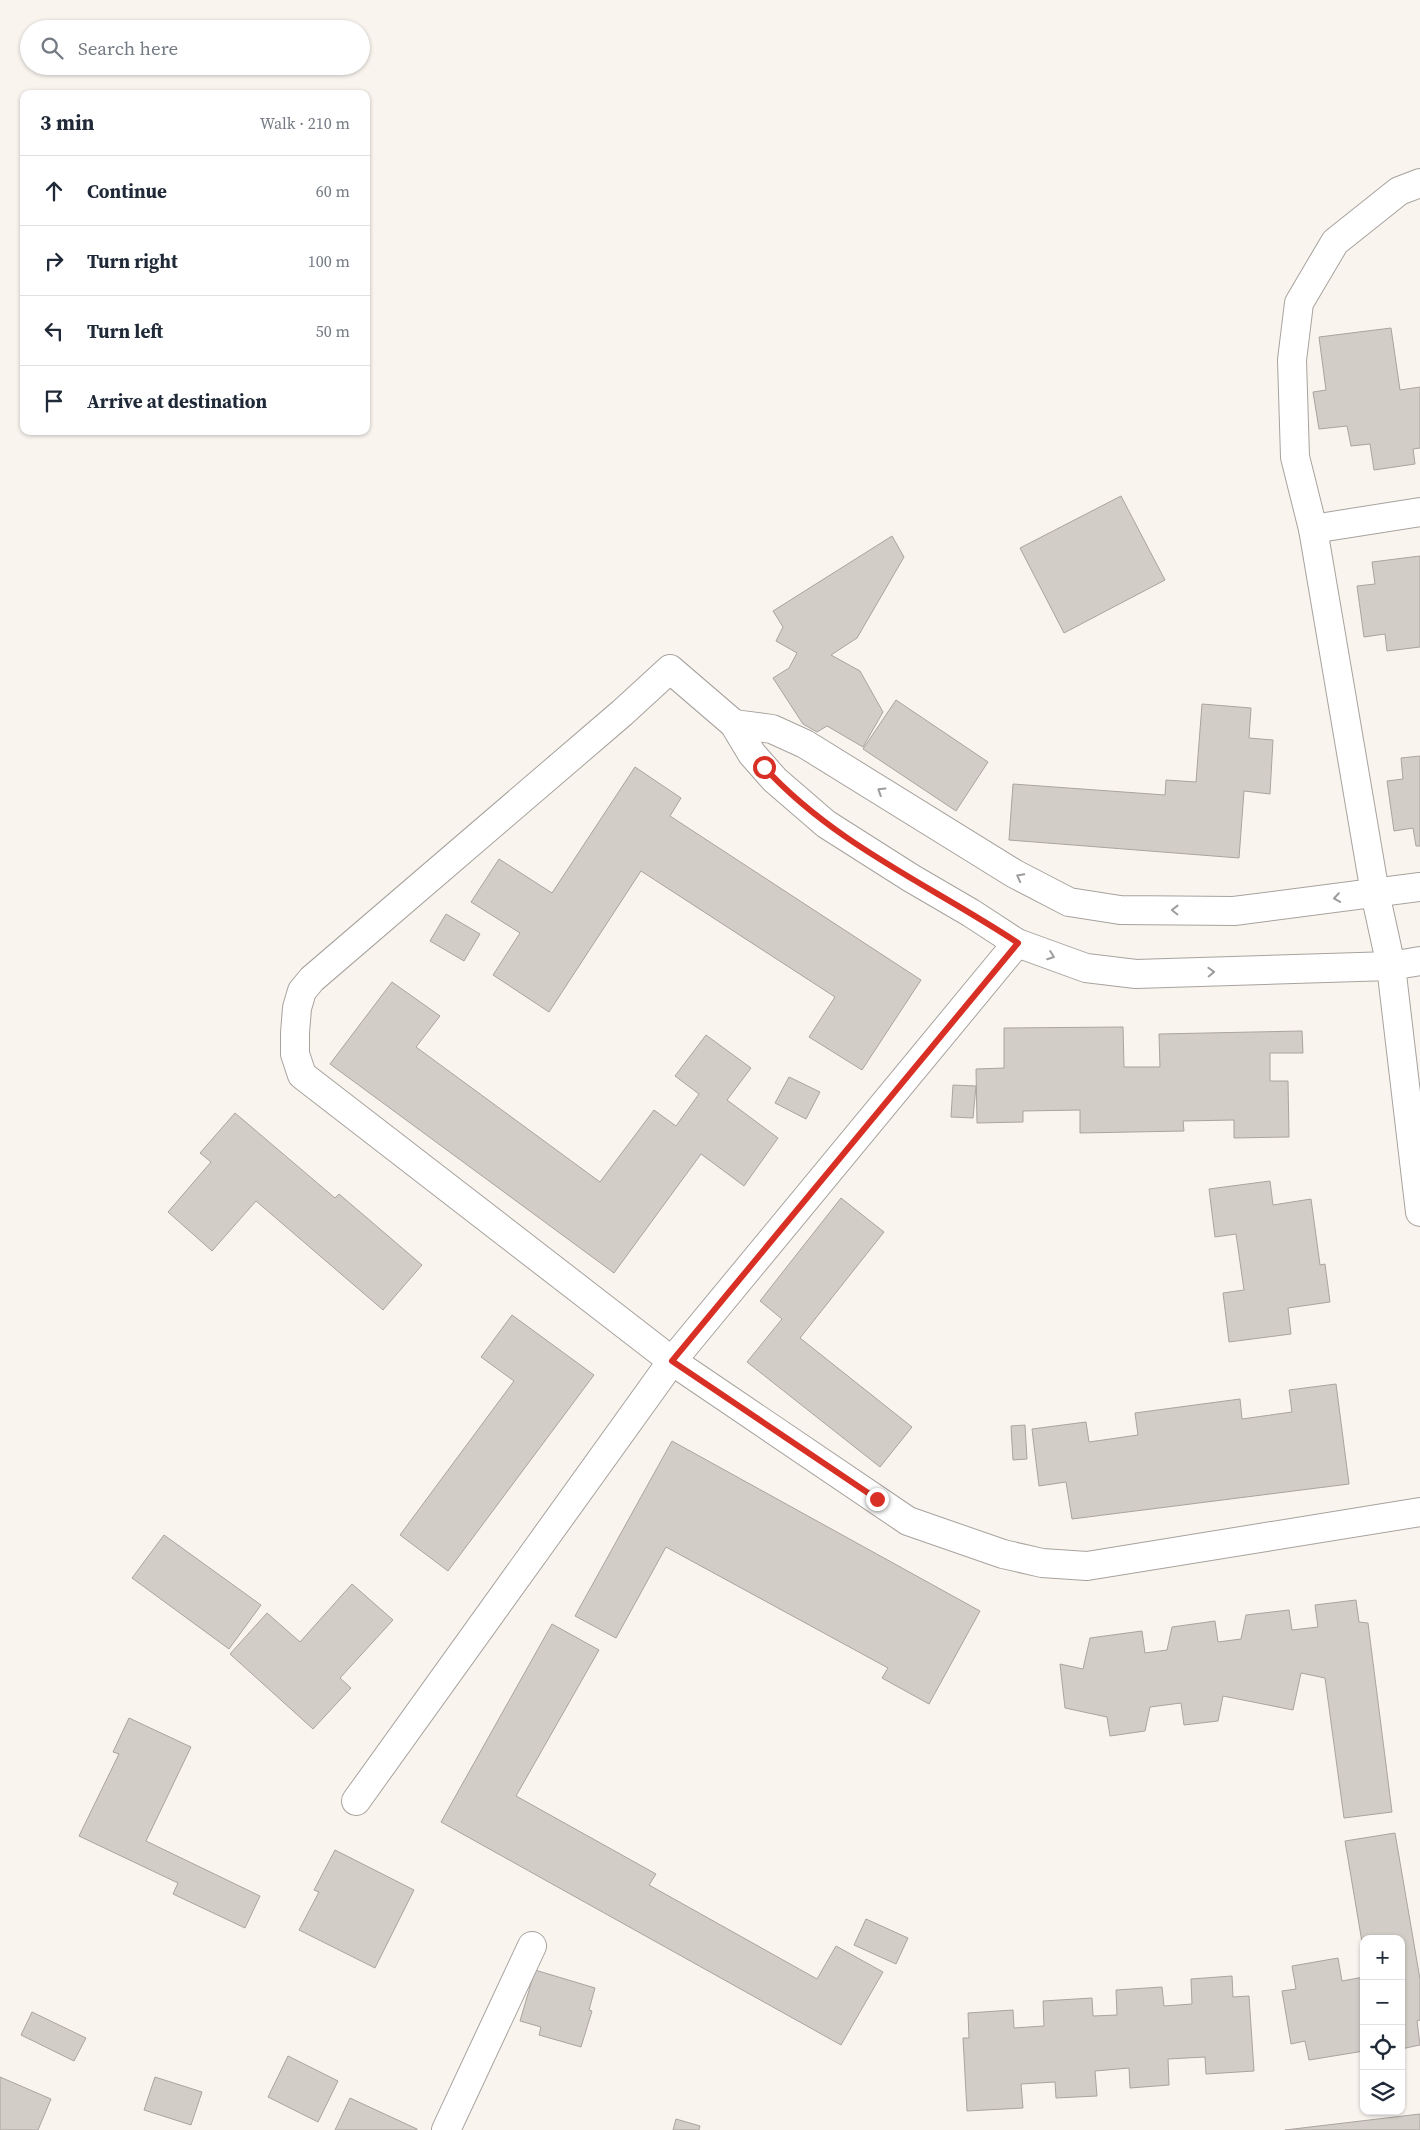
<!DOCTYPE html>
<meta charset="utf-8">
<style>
body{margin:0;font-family:"Source Serif 4",serif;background:#f6f6f7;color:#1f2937}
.controls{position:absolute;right:15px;bottom:15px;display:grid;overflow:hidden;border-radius:10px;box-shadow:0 1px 4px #0004}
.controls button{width:45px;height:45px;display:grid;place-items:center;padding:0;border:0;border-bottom:1px solid #e0e1e3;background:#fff;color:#1f2937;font:25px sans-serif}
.stop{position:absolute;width:15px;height:15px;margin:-11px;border:4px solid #d93025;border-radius:50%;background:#fff}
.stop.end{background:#d93025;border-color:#fff;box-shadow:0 1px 5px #0008}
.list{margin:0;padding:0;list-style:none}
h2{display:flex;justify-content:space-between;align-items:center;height:65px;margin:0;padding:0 20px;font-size:21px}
h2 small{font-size:16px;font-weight:400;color:#747a83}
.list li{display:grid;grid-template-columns:32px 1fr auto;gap:15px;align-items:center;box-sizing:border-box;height:70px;padding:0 20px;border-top:1px solid #e0e1e3}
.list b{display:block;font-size:19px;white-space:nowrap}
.list em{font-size:16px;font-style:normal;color:#747a83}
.icon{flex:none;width:28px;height:28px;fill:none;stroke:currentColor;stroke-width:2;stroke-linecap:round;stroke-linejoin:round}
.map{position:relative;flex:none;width:1420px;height:2130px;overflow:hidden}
.search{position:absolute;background:#fff;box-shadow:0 1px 4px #0004;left:20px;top:20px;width:350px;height:55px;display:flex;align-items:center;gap:12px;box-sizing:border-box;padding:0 18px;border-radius:28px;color:#747a83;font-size:19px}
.panel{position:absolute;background:#fff;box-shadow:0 1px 4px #0004;left:20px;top:90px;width:350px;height:345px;border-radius:10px}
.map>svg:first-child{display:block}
.building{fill:#d3cdc7;stroke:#aaa49f}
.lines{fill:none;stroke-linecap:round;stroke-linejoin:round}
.street-casing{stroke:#a7a29d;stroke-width:30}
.street{stroke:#fff;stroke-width:28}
.oneway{stroke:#9e9d9d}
.route{stroke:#d93025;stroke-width:6}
</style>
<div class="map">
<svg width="1420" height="2130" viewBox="0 0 1420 2130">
<rect width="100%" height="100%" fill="#faf4ef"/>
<!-- building -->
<g class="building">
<path d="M1391,328L1400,390L1420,387V448L1413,449L1415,464L1374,470L1370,444L1351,446L1347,426L1319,429L1313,392L1326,390L1319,337Z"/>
<path d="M1121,496L1165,580L1064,633L1020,548Z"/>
<path d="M892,536L904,557L857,638L831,655L860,671L883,712L863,747L827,726L817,732L803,724L773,678L789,668L797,653L776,641L783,627L773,611Z"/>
<path d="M1420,556V647L1387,651L1385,634L1364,637L1357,586L1375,584L1372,562Z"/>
<path d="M896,700L988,762L956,811L863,749Z"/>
<path d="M1202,704L1251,708L1249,738L1273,740L1270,794L1244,791L1239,858L1009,840L1013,784L1165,795L1166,780L1196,782Z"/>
<path d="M1420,756V846H1416L1413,828L1394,831L1387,781L1403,779L1401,758Z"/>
<path d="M635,767L681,798L670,816L921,980L862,1070L809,1037L835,997L641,871L549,1012L493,975L520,933L471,902L499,859L552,893Z"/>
<path d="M446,914L480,934L464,961L430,941Z"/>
<path d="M392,982L440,1016L416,1047L600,1182L654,1110L676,1126L699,1094L675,1076L706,1035L751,1068L727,1100L778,1138L744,1186L701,1154L614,1273L330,1064Z"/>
<path d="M1123,1027L1124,1067H1160L1159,1034L1302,1031L1303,1053H1270V1081H1288L1289,1137L1234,1138V1120L1183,1121L1184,1131L1080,1133V1110L1023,1111V1122L977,1123L976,1069L1004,1068V1028Z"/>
<path d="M789,1077L820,1092L806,1119L775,1103Z"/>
<path d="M953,1085L976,1086L973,1118L951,1117Z"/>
<path d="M235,1113L335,1198L339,1194L422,1265L383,1310L256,1201L212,1251L168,1212L211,1162L200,1153Z"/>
<path d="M1270,1181L1273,1205L1311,1199L1320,1265L1325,1264L1330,1302L1288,1308L1291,1334L1229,1342L1223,1293L1244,1290L1236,1234L1215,1237L1209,1189Z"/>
<path d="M841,1198L884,1232L800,1338L912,1427L880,1467L747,1362L782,1319L760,1301Z"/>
<path d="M512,1315L594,1375L448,1571L400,1535L514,1381L481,1357Z"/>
<path d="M1336,1384L1349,1484L1072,1519L1066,1482L1039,1486L1032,1429L1086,1422L1089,1442L1138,1435L1135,1413L1240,1399L1242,1419L1292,1412L1289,1390Z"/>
<path d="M1025,1425L1027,1459L1013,1460L1011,1426Z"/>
<path d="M672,1441L980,1611L929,1704L882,1678L888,1668L666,1547L616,1638L575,1616Z"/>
<path d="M164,1535L261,1605L229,1649L132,1578Z"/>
<path d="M352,1584L393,1620L340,1678L351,1688L313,1729L230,1654L267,1613L300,1642Z"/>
<path d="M1356,1600L1359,1622L1368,1623L1392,1812L1344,1818L1325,1678L1301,1673L1293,1710L1223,1696L1218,1721L1184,1725L1181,1703L1150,1707L1145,1731L1110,1736L1107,1717L1065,1708L1060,1664L1083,1669L1090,1638L1142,1631L1145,1653L1167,1650L1172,1627L1215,1621L1218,1642L1241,1639L1246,1615L1289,1610L1292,1630L1318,1627L1315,1605Z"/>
<path d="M552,1624L599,1650L516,1796L656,1874L649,1885L817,1979L836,1946L883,1972L841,2045L441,1822Z"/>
<path d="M129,1718L191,1747L146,1841L260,1896L245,1928L173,1894L178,1883L79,1836L119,1754L113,1752Z"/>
<path d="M1395,1833L1420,1979V2020L1417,2021L1420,2045L1401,2049V1939H1364V1954L1345,1841Z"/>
<path d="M335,1850L414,1890L375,1968L299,1930L319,1892L314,1890Z"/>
<path d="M866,1919L908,1938L896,1964L854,1945Z"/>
<path d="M1338,1958L1342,1981L1364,1977V2051L1309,2060L1305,2041L1291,2044L1282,1991L1296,1989L1292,1966Z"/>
<path d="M535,1970L595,1988L589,2010L592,2011L581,2047L539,2035L541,2027L520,2021Z"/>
<path d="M1232,1976L1233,1997L1249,1996L1254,2071L1206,2074L1205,2057L1168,2059L1169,2085L1130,2088L1129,2068L1095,2071L1097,2096L1056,2098L1055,2082L1021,2084L1023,2108L967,2111L963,2038H969L968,2013L1013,2010L1014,2028L1044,2026L1043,2001L1092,1998L1093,2016L1117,2015L1116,1990L1162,1987L1164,2006L1192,2004L1191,1979Z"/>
<path d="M32,2012L86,2038L74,2061L21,2035Z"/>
<path d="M288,2056L338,2081L318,2122L268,2097Z"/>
<path d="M0,2077L51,2099L38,2130H0Z"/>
<path d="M155,2077L202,2092L191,2125L144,2110Z"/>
<path d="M350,2098L417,2129V2130H335Z"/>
<path d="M1420,2114V2130H1285Z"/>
<path d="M676,2119L700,2126L699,2130H673Z"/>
</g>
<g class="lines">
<!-- street casing -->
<g class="street-casing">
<g id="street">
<path d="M1420,183L1399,191L1335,242L1299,303L1292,360L1295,457L1313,529L1375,893L1391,966L1420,1212"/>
<path d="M1313,529L1420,512"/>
<path d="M734,724L772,729L805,744L1015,874L1069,902L1120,910L1234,911L1420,887"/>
<path d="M1420,961L1391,966L1136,974L1086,968L1017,943L971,913L911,878L826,824L775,780L752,754L734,724L670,669L622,713L312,979L302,991L297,1008L295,1033V1054L302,1075L672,1361L908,1521L1003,1554L1042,1563L1087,1566L1420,1512"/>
<path d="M356,1801L672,1361L1017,943"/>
<path d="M446,2130L532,1946"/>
</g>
</g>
<!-- street -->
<use href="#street" class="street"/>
</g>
<!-- one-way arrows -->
<defs><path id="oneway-chevron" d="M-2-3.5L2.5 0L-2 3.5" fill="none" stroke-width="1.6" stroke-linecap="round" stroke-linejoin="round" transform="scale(1.25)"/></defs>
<g class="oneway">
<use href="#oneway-chevron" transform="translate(881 791) rotate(-148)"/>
<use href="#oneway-chevron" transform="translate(1020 877) rotate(-152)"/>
<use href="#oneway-chevron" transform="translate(1337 898) rotate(172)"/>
<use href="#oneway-chevron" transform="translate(1175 910) rotate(-179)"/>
<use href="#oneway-chevron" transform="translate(1051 956) rotate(20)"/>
<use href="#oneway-chevron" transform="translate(1211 972) rotate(-2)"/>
</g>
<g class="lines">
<!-- route -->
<path class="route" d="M764,767C834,844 932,886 1018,943L672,1361L877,1499"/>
</g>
</svg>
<div class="controls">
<button>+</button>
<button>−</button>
<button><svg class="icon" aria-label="locate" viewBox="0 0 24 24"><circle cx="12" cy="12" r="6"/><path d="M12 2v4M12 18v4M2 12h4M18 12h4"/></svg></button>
<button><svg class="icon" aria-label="layers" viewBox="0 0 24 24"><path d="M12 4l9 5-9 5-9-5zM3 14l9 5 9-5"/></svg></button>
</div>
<div class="stop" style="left:764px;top:767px"></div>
<div class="stop end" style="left:877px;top:1499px"></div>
<div class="search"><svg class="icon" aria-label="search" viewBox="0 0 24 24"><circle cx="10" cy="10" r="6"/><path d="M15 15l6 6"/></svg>Search here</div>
<section class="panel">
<h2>3 min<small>Walk · 210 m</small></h2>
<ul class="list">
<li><svg class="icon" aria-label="ahead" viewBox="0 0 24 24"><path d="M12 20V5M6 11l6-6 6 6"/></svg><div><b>Continue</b></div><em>60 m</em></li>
<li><svg class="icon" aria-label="right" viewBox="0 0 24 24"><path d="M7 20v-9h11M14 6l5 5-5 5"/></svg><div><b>Turn right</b></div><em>100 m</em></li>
<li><svg class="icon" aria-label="left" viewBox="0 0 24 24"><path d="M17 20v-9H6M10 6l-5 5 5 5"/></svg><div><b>Turn left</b></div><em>50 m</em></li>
<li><svg class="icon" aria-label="arrive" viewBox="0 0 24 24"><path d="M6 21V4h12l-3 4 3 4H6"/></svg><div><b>Arrive at destination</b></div></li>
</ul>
</section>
</div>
